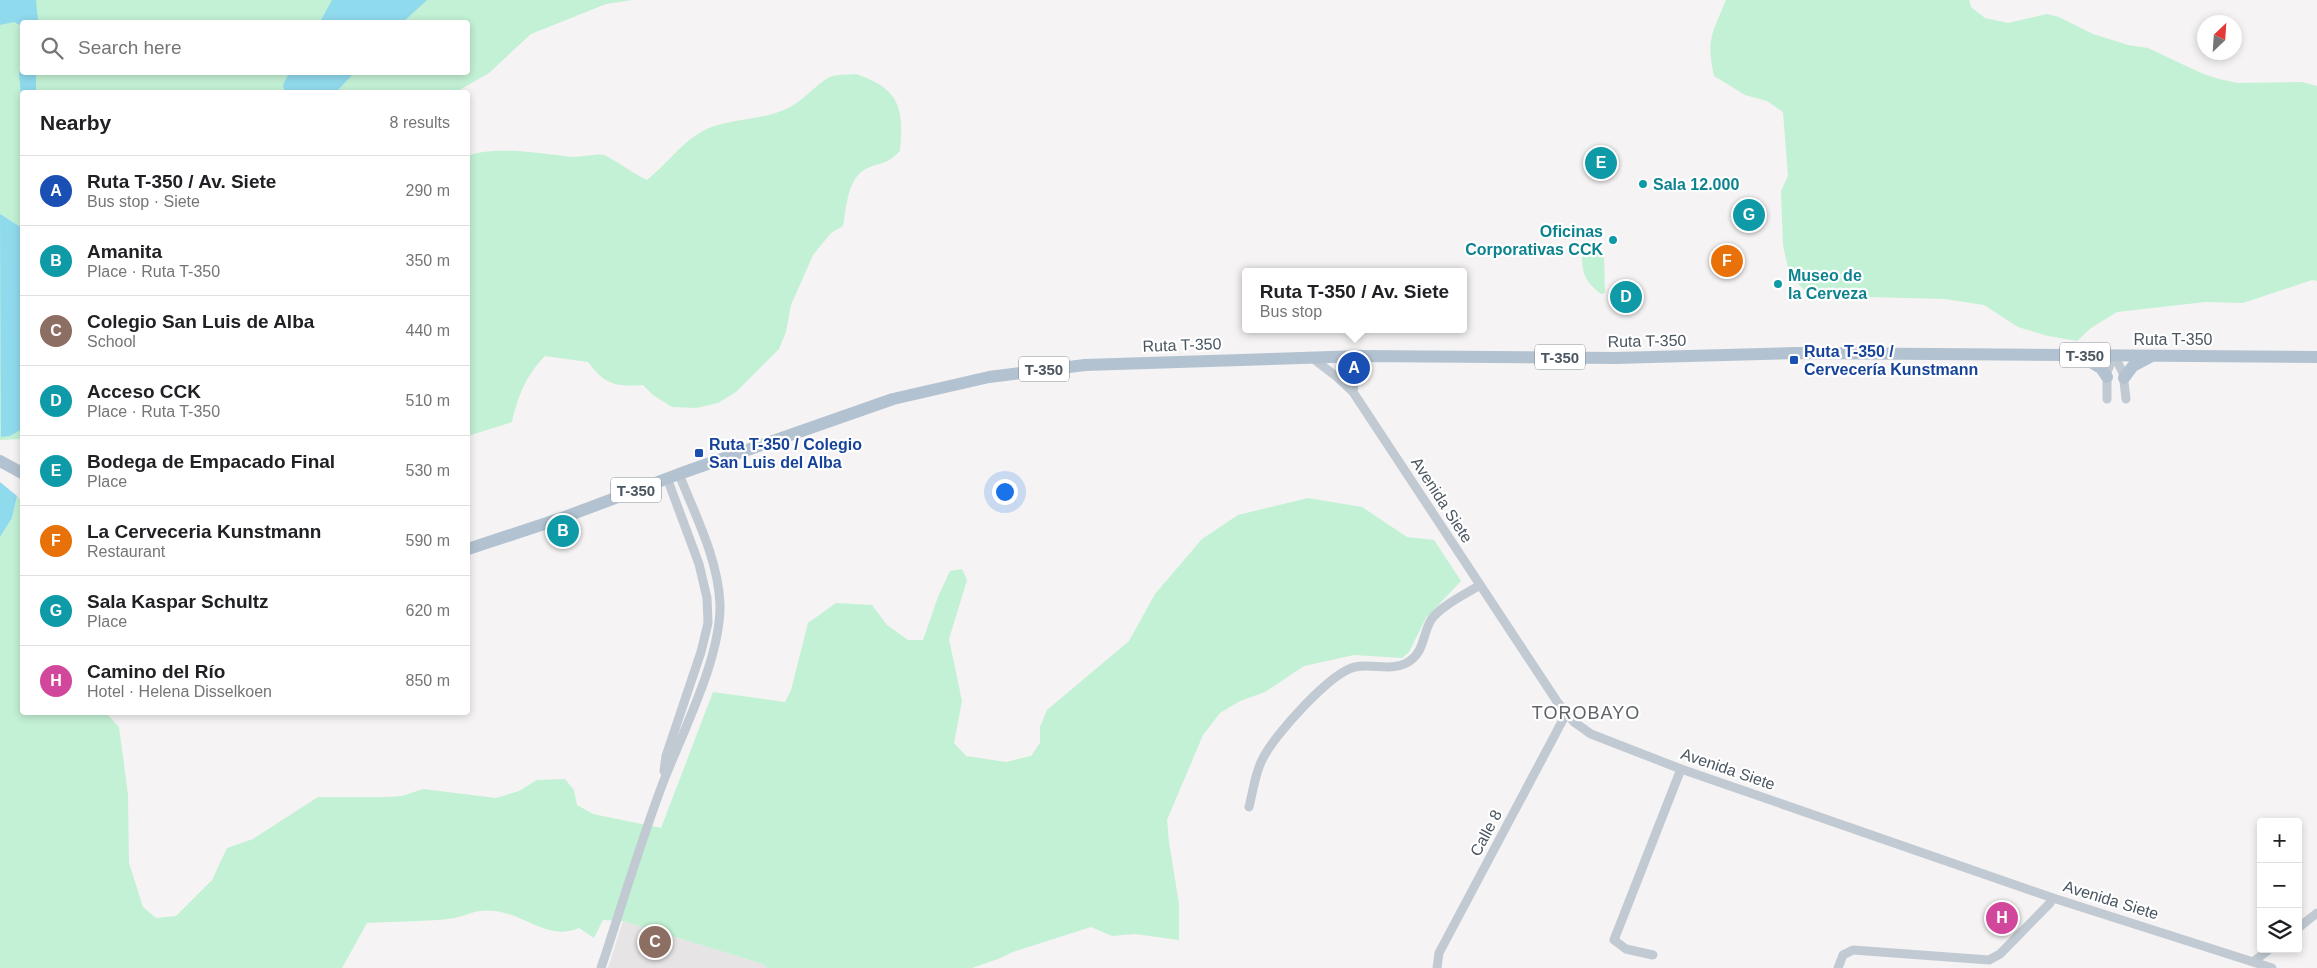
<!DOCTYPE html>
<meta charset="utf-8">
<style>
body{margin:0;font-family:Helvetica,sans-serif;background:#f2f2f2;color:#202124}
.controls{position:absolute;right:15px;bottom:15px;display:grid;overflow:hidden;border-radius:5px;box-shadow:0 2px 8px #0003}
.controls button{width:45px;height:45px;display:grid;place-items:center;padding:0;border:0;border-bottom:1px solid #e0e0e0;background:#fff;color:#202124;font:25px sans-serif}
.compass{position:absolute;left:2197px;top:15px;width:45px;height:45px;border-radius:50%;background:#fff;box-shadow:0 2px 8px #0003;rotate:25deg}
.you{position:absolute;left:1004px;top:491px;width:18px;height:18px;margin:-12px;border:4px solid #fff;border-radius:50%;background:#1a73e8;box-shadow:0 0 0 8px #1a73e833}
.badge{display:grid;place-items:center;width:32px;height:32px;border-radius:50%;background:#1a73e8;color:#fff;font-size:16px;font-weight:700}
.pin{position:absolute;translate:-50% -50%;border:2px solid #fff;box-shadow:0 1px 5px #0006}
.popup{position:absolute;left:1242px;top:268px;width:225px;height:65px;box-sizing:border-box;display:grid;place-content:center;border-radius:5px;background:#fff;filter:drop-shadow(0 1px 4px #0005);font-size:16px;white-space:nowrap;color:#757577}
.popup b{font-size:19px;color:#202124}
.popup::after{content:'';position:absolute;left:50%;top:100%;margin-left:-10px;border:10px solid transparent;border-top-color:#fff}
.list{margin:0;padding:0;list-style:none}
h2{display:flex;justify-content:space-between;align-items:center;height:65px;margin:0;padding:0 20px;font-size:21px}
h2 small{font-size:16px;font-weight:400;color:#757577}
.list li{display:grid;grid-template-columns:32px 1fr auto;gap:15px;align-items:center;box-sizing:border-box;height:70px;padding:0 20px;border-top:1px solid #e0e0e0}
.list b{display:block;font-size:19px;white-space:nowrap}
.list p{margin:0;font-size:16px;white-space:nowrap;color:#757577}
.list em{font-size:16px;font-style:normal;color:#757577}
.icon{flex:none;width:28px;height:28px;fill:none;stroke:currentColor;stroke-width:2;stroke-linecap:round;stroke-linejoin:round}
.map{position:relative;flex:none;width:2317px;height:968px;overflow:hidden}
.search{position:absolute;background:#fff;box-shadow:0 2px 8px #0003;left:20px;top:20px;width:450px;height:55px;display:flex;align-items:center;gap:12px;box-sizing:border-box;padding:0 18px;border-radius:5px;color:#757577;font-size:19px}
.panel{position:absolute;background:#fff;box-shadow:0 2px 8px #0003;left:20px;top:90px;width:450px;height:625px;border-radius:5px}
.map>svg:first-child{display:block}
.education{fill:#e6e4e5}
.green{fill:#c3f1d5;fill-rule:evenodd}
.water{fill:#90daee}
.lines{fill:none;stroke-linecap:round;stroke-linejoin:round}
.street{stroke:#c1cad2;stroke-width:9}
.primary{stroke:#b3c2d1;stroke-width:12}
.culture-dot{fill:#0f9aa8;stroke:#fff;stroke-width:2}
.transit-dot{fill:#1a4fb4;stroke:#fff;stroke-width:2}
.labels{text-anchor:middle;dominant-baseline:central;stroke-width:4.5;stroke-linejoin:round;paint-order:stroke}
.shield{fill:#fff;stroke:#808990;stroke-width:1}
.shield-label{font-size:15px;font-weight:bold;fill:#4a5661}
.culture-label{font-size:16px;font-weight:bold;fill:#0d838f;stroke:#fff;text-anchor:start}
.street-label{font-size:16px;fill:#4a5661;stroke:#fff}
.transit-label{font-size:16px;font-weight:bold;fill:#164399;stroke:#fff;text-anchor:start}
.neighbourhood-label{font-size:18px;letter-spacing:1px;fill:#5f6368;stroke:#fff}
</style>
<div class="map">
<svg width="2317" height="968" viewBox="0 0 2317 968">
<rect width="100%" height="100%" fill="#f5f3f3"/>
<!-- education -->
<path class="education" d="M623,921L763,964L767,968H608Z"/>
<!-- green -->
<g class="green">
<path d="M0,0H632L606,4L531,34L489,73L456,92H22V441L19,439L0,440ZM22,22H468V72H22Z"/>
<path d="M1726,0H1969L1971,7L1985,18L2008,23L2047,14L2059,17L2093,34L2128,45L2148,48L2201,73L2219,79L2238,83L2302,82L2317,86V281L2312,280L2243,303L2205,302L2117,312L2091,328L2077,341L2048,336L2018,327L1984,305L1945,299L1868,297L1806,291L1790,277L1783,245L1781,191L1788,176L1783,112L1767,101L1745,95L1714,76C1706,39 1712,34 1726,0Z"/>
<path d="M856,74C900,89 904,108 900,151C886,164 887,161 870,167C847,175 847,206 843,226L831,233L813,255L791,305L786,332L779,349L736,392L718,403L696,408L672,407L653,395L643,385C616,387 605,385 588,362L545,356C526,375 518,396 512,422L468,436V156C491,145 546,154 572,157C582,158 597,152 606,156C620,163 632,173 647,180C666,165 680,144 701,132C729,117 762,122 790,107C804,100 815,85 830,77C836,74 848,75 856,74Z"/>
<path d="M1588,252L1589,255H1604L1605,293L1601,294C1584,280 1582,274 1582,253Z"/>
<path d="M17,496L22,501V712L106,713L119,727L128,795L129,863L143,907L156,918L176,916L212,880L227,848L253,839L318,797H388L402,796L423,789L496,798L519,791L537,780L565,779L574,790L577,805L593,814L661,828L713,692L785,702L791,690L808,623L836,603L872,605L887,625L908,640H923L938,597L950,571L962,569L967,580L949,639L962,701L954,743L966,756L1006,762L1031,756L1040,743V727L1047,710L1129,641L1155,594L1202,539L1238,515L1308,498L1362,507L1407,537L1434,540L1461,581L1426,618L1409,652L1402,658L1354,655L1304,666L1265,692L1240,701L1220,713L1203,735L1167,820L1169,842L1179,904V940L1135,934L1112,936L1091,927L1013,952L998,959L972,968H767L763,964L623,921L603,920L594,938L579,928C548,941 528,916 496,911C474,908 466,917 448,919C421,922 394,921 367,923L342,968H0V537L12,518Z"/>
</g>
<!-- water -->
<g class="water">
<path d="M0,0H36L38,20L40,22H22V26L14,22L0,25Z"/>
<path d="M332,0H427L403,22H320Z"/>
<path d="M22,64V72L36,73V92H22V106L19,74Z"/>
<path d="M289,73V72L354,73L336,92H285L283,85Z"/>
<path d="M0,214L22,228V429L10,436L1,437Z"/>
<path d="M0,482L17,496L12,518L0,537Z"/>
</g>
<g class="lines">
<!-- street -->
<g class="street">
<path d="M2114,355L2123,373L2126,399"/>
<path d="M1311,357L1337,377L1353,392L1558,703L1574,722L1591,734L1681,769L2053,898L2272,968"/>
<path d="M1353,392L1356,367L1362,356"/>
<path d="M2107,399V372L2114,355"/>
<path d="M664,771L666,756L701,652L708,623L707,598L699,564L667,478"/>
<path d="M1249,807C1253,791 1255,774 1262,760C1273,736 1331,672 1355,667C1373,663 1395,673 1411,660C1424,651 1423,633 1431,620C1439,607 1466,594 1480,585"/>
<path d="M2298,928L2317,913"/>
<path d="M1653,955L1626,949L1614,940L1681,769"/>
<path d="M2254,961L2270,949"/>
<path d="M601,968C621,908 639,847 661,788C681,734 721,660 720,604C718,558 695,515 679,474"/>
<path d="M1437,968L1439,953L1566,714"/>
<path d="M1838,968L1843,955L1853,950L1989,960L2000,954L2050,903L2053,898"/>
</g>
<!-- primary -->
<g class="primary">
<path d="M2081,356L2101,368L2107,377"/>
<path d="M2124,378L2133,366L2150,357"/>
<path d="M0,461L22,473"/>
<path d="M468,549L562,518L679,474L893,399L989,377L1085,365L1362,356L1615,358L1797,353L2317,357"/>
</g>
</g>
<!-- markers -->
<g class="culture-dot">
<circle cx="1643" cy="184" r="5"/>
<circle cx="1613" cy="240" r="5"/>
<circle cx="1778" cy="284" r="5"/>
</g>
<g class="transit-dot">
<rect x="1789" y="355" width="10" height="10" rx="2.5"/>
<rect x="694" y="448" width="10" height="10" rx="2.5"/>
</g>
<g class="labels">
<!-- shield labels -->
<g class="shield">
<rect x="2060" y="342.5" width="50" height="25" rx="4"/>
<rect x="1535" y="344.5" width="50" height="25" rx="4"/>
<rect x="1019" y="356.5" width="50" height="25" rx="4"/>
<rect x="611" y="477.5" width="50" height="25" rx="4"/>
</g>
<g class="shield-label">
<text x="2085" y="355">T-350</text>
<text x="1560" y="357">T-350</text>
<text x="1044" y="369">T-350</text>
<text x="636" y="490">T-350</text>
</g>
<!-- culture labels -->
<g class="culture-label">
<text x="1653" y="184">Sala 12.000</text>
<text x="1603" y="231" text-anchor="end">Oficinas<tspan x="1603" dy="18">Corporativas CCK</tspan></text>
<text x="1788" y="275">Museo de<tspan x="1788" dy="18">la Cerveza</tspan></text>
</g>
<!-- street labels -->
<g class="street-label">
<text x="2173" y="339">Ruta T-350</text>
<text transform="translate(1647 341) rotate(-1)">Ruta T-350</text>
<text transform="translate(1182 345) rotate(-2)">Ruta T-350</text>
<text transform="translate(1442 500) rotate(57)">Avenida Siete</text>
<text transform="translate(1728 769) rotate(19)">Avenida Siete</text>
<text transform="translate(1486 833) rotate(-62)">Calle 8</text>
<text transform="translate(2111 900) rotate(17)">Avenida Siete</text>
</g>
<!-- transit labels -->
<g class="transit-label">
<text x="1804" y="351">Ruta T-350 /<tspan x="1804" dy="18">Cervecería Kunstmann</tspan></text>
<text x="709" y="444">Ruta T-350 / Colegio<tspan x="709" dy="18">San Luis del Alba</tspan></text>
</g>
<!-- neighbourhood labels -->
<g class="neighbourhood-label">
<text x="1586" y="713">TOROBAYO</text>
</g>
</g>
</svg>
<div class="controls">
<button>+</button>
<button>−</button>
<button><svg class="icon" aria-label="layers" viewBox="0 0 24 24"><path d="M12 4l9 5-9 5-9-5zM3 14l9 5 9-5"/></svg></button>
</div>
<svg class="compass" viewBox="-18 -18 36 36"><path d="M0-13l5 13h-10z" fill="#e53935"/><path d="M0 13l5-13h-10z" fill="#757577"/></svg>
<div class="you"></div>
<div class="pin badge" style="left:1354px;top:368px;background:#1a4fb4">A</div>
<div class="popup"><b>Ruta T-350 / Av. Siete</b>Bus stop</div>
<div class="pin badge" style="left:563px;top:531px;background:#0f9aa8">B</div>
<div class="pin badge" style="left:655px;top:942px;background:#8d6e63">C</div>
<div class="pin badge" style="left:1626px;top:297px;background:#0f9aa8">D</div>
<div class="pin badge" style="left:1601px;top:163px;background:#0f9aa8">E</div>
<div class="pin badge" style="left:1727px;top:261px;background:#e8710a">F</div>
<div class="pin badge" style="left:1749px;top:215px;background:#0f9aa8">G</div>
<div class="pin badge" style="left:2002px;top:918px;background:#d1479c">H</div>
<div class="search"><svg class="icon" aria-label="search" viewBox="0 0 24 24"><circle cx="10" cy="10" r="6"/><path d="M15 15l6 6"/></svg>Search here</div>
<section class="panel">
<h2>Nearby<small>8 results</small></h2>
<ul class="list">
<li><span class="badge" style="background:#1a4fb4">A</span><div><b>Ruta T-350 / Av. Siete</b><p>Bus stop · Siete</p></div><em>290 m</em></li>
<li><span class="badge" style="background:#0f9aa8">B</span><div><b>Amanita</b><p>Place · Ruta T-350</p></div><em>350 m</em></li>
<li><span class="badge" style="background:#8d6e63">C</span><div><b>Colegio San Luis de Alba</b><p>School</p></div><em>440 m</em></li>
<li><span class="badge" style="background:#0f9aa8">D</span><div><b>Acceso CCK</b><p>Place · Ruta T-350</p></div><em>510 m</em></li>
<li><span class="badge" style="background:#0f9aa8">E</span><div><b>Bodega de Empacado Final</b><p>Place</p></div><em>530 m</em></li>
<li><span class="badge" style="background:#e8710a">F</span><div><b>La Cerveceria Kunstmann</b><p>Restaurant</p></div><em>590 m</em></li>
<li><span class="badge" style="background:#0f9aa8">G</span><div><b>Sala Kaspar Schultz</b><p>Place</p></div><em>620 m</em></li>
<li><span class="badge" style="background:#d1479c">H</span><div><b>Camino del Río</b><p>Hotel · Helena Disselkoen</p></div><em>850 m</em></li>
</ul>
</section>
</div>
